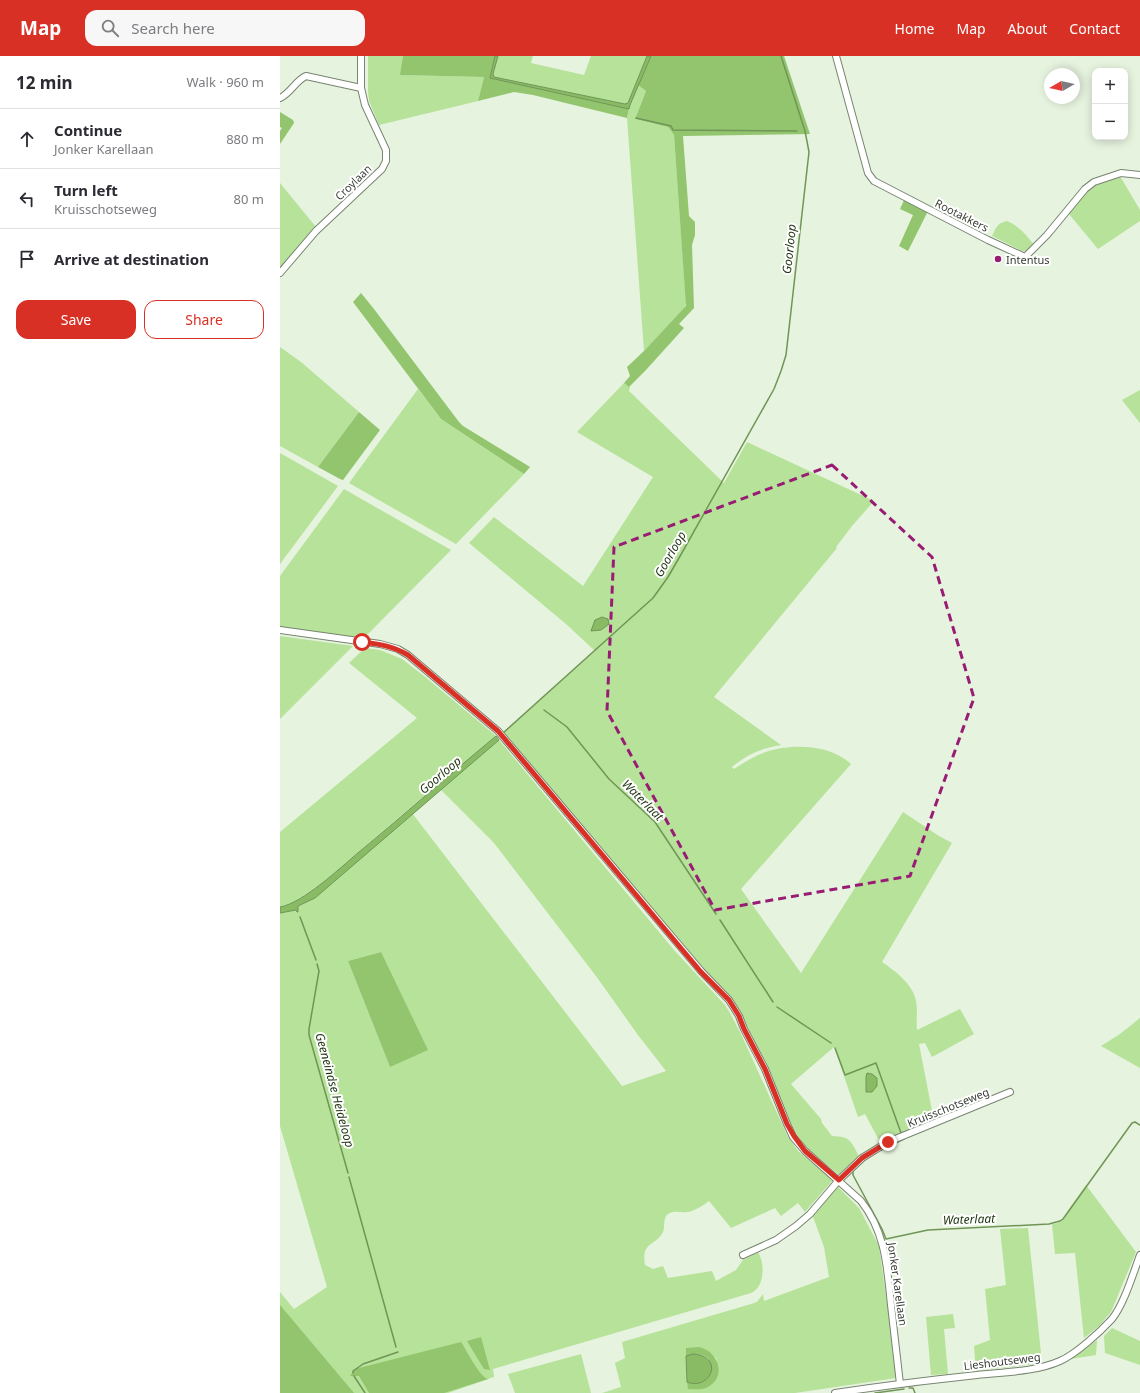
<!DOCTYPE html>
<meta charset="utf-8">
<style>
body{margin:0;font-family:"Noto Sans",sans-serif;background:#f7f7f7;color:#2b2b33}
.controls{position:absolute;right:12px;top:12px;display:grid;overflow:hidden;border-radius:8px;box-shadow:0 2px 10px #0003}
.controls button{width:36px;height:36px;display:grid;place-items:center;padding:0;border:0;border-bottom:1px solid #e1e1e2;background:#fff;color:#2b2b33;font:20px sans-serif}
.compass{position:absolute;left:764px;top:12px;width:36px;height:36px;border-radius:50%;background:#fff;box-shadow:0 2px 10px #0003;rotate:261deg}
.stop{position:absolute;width:12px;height:12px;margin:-9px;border:3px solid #d93025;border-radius:50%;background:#fff}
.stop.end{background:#d93025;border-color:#fff;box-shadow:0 1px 4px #0008}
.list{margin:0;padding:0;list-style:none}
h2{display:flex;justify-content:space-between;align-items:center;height:52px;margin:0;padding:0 16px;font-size:17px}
h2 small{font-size:13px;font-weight:400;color:#7c7c81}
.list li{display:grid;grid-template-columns:26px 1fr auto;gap:12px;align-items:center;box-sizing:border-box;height:60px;padding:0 16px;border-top:1px solid #e1e1e2}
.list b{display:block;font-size:15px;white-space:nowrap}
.list p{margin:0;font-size:13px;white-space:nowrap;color:#7c7c81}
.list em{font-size:13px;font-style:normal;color:#7c7c81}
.actions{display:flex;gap:8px;padding:12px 16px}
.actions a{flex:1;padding:9px 0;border:1px solid #d93025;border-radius:12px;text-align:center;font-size:14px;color:#d93025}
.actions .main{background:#d93025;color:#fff}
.icon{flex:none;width:22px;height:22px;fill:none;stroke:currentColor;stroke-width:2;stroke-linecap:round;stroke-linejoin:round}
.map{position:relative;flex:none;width:860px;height:1337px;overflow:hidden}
header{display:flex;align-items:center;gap:24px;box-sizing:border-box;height:56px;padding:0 20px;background:#d93025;color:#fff}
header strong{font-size:19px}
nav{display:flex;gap:22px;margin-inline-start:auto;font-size:14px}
.search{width:280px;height:36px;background:#f7f7f7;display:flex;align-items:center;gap:10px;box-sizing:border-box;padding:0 14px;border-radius:12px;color:#7c7c81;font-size:15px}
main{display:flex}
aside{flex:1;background:#fff}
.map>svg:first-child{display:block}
.green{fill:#b7e29a;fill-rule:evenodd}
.forest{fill:#92c56e}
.water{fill:#88bb64;stroke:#709556}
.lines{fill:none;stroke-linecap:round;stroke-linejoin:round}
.stream{stroke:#709556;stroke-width:1.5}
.minor-casing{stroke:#788471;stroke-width:8}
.minor{stroke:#fff;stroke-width:6}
.route{stroke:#d93025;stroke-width:5}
.marked{fill:none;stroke:#991c74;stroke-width:3;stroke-dasharray:8 5;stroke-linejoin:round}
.poi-dot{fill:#991c74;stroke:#fff;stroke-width:1.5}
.labels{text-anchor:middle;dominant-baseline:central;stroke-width:4;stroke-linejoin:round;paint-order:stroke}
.street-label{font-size:11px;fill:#383d35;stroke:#fff}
.poi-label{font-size:11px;fill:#383d35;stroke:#fff;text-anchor:start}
.water-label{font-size:12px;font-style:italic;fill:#223613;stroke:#fff}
</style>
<header>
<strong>Map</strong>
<div class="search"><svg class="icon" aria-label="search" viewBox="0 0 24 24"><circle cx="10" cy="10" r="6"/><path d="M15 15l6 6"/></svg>Search here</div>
<nav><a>Home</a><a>Map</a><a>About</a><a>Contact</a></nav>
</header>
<main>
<aside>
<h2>12 min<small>Walk · 960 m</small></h2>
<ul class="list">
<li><svg class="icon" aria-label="ahead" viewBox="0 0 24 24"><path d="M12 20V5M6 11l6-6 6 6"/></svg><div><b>Continue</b><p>Jonker Karellaan</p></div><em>880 m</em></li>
<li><svg class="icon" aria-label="left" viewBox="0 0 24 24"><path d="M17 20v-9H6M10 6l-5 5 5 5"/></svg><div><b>Turn left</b><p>Kruisschotseweg</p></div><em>80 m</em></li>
<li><svg class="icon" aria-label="arrive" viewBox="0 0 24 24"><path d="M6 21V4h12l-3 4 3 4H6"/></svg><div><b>Arrive at destination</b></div></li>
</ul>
<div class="actions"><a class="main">Save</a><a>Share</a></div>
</aside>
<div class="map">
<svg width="860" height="1337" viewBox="0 0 860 1337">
<rect width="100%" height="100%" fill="#e6f3de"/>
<!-- green -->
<g class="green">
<path d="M88,0H123L121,19L204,21L198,45L99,69L89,45L88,36Z"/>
<path d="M218,0H253L251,7L304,19L311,0H367L348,47L345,48L214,21L213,18Z"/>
<path d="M358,29L366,35L355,63L388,71L394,79L406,247L405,252L364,295L347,62L350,49Z"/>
<path d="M840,120L860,154V165L818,193L789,158C796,146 808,130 821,125C827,123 833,122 840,120Z"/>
<path d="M0,127L36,171L0,214Z"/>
<path d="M727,165C738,169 748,181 755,190L747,195H742L712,180C716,172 717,167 727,165Z"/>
<path d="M0,291L21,306L79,356L38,411L0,390Z"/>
<path d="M344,327L350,331L349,335L444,427L467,386L594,445L572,470L556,491L557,492L434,641L501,689C482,692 467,698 452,711L454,713C463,707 473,701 483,697C510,687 550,688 571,708L461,833L521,917L623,756L659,780L672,787L602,906C615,915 633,928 636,945C638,955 636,965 637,974L680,953L694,978L652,1001L645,987L639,988L654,1065L600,1086L585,1058L578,1061L554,991L511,1028L541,1063L542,1067L552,1080C571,1081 570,1084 579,1100L559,1119L524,1090L518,1082L463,966L306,775L223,677L315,595L286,568L189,487L214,461L303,530L373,421L297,376Z"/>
<path d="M138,333L161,363L244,418L176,488L69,427Z"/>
<path d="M860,334V367L842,344Z"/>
<path d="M0,397L58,430L0,508Z"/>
<path d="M64,433L171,494L88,578L80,583L0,571V520Z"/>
<path d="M0,580L73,590L0,663Z"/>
<path d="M85,592L100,594L122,603L144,620L216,680C174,715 132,751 90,786C70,803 24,847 0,851V776L137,662L69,607Z"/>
<path d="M219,684L394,894L445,949L450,957L461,978L507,1079L518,1095L548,1120L552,1125L525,1156L518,1147L501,1160L495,1152L451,1172L429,1145C424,1149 413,1156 407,1156C400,1157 395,1154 388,1158C383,1161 385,1171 383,1176C375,1191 361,1185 365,1209L373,1213L383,1210L388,1222L432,1215L436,1225L456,1214L463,1204L478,1196C485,1207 485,1231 471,1237L213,1313L214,1321L168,1337H0V1236L14,1253L47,1231L0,1070V857L16,854L17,856H18V850L35,842L132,757L342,1030L386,1015L358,979L316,920L214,787L160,733ZM101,896L110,1011L68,905Z"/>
<path d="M860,962V1012L821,990L840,978Z"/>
<path d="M806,1129L856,1196L831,1256L819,1270L804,1282L795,1197L775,1198L772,1168L778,1167L785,1162L789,1153Z"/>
<path d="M557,1130L579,1152L599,1190L609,1261L616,1322L515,1337H322L341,1331L335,1307L345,1302L342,1286L471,1248L477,1246L483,1238L484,1245L549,1221L544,1191L532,1158ZM406,1292L436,1302C442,1325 430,1334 408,1333Z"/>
<path d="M748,1172L762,1307L696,1315L694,1290L710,1284L705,1233L726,1229L720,1173Z"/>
<path d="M673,1258L675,1272L664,1273L668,1318L651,1319L646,1261Z"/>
<path d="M832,1272L860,1285V1309L825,1297L824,1280Z"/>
<path d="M817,1284L816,1299L791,1303Z"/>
<path d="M301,1298L311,1337H235L228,1318Z"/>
</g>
<!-- forest -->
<g class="forest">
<path d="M123,0H215L210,22L349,53L347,62L253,39L234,36L198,45L204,21L120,19Z"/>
<path d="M371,0H504L530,78L403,80L409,160L415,166V179L412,189L414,252L399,268L404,272L365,315L349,331L344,327L350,320L347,311L364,295L406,250L394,79L388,71L355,63L366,35L358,29Z"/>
<path d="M0,56L13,64L14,67L0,88V75L2,72L0,71Z"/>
<path d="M625,142L648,155L628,195L619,190L633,159L620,153Z"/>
<path d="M81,237L94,253L179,366L183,370L250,411L244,418L161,363L73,246Z"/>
<path d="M79,356L100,374L63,424L60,423L38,411Z"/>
<path d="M101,896L148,994L110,1011L68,905Z"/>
<path d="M0,1249L74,1337H0Z"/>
<path d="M201,1281L210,1314L204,1313L187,1285Z"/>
<path d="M181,1286C187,1295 199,1320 208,1323L164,1337H89L79,1320H70L75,1313Z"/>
<path d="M419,1291C440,1296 447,1323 426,1332C421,1334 414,1333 408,1333L407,1326L410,1327L429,1303C422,1297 415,1298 406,1300V1292Z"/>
</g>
<!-- water -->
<g class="water">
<path d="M215,0H218L213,18L214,21L345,48L348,47L367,0H371L350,49L349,53L210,22Z"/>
<path d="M322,561L328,563L329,568L321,574L311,575L315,564Z"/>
<path d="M216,680L219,684L35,842L18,850V856H17L16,854L0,857V851C23,847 60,812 79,796C125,758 170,718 216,680Z"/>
<path d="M587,1017L592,1018L597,1022V1030L592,1036H586V1021Z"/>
<path d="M413,1298C445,1300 431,1335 407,1326L406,1300Z"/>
</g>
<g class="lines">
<!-- stream -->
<g class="stream">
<path d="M356,62L391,70L393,74L517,75"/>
<path d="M264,654L287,671L329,723L375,766L436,858"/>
<path d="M223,677L373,542L388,521L399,502L494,333L501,315L506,299L529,96L525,75L501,0"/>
<path d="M20,861L36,904"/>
<path d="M440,864L493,946"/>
<path d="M37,908L39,915L29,973V979L68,1117"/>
<path d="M497,951L551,987"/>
<path d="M555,992L565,1019L596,1007L621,1077"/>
<path d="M601,1094L624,1083"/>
<path d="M586,1103L573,1115V1119L602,1173L606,1183L648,1174L769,1168L780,1165L783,1163L852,1067L855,1066L860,1069"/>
<path d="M69,1121L116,1291"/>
<path d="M73,1317V1315L83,1308L118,1296"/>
<path d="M74,1320L85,1337"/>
<path d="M629,1332H633L635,1337"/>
<path d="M595,1337L624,1333"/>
</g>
<!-- minor casing -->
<g class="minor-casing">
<g id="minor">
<path d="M556,0L588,117L594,125L708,184L745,201L767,179L805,133L814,126L841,117L860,119"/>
<path d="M0,42C11,37 15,25 26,20L81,32"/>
<path d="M0,217L36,175L102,113L106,105V94L85,49L81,32V0"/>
<path d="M0,574L100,588L118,593L128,599L218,675L421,915L449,944L459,960L464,973L485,1013L507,1068L513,1081L525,1095L581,1145C606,1177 607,1211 611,1249C614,1275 617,1302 620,1328"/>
<path d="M463,1199L496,1184L516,1170L530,1158L559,1124L582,1102L608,1086L730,1036"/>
<path d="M555,1337C602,1330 649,1324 697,1319C724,1316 755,1316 780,1305C796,1298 820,1276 832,1263C844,1248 853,1218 860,1199"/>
</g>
</g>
<!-- minor -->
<use href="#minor" class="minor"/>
</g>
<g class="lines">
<!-- route -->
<path class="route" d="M82,586C99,588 113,590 128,599L218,675L421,916L449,944L459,960L464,973L485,1013L507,1068L514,1080L525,1095L559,1124L582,1102L608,1086"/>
</g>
<!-- marked area -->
<path class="marked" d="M552,409L652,501L694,642L630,820L435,854L327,655L334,491Z"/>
<!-- markers -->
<circle class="poi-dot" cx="718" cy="203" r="4"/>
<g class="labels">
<!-- street labels -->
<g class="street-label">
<text transform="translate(73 126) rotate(-44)">Croylaan</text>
<text transform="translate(682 159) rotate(27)">Rootakkers</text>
<text transform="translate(668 1051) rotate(-22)">Kruisschotseweg</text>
<text transform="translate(618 1228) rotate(82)">Jonker Karellaan</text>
<text transform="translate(722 1305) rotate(-7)">Lieshoutseweg</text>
</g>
<!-- poi labels -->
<g class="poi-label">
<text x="726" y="203">Intentus</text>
</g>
<!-- water labels -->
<g class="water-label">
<text transform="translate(509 193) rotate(-84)">Goorloop</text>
<text transform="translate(390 498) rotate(-60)">Goorloop</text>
<text transform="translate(160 719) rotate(-40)">Goorloop</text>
<text transform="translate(363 744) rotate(45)">Waterlaat</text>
<text transform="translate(55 1034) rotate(75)">Geeneindse Heideloop</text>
<text transform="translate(689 1163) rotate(-2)">Waterlaat</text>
</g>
</g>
</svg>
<div class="controls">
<button>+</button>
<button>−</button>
</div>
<svg class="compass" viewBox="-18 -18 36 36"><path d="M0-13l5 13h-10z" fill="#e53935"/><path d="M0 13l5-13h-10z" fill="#7c7c81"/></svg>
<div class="stop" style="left:82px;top:586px"></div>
<div class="stop end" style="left:608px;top:1086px"></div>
</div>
</main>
